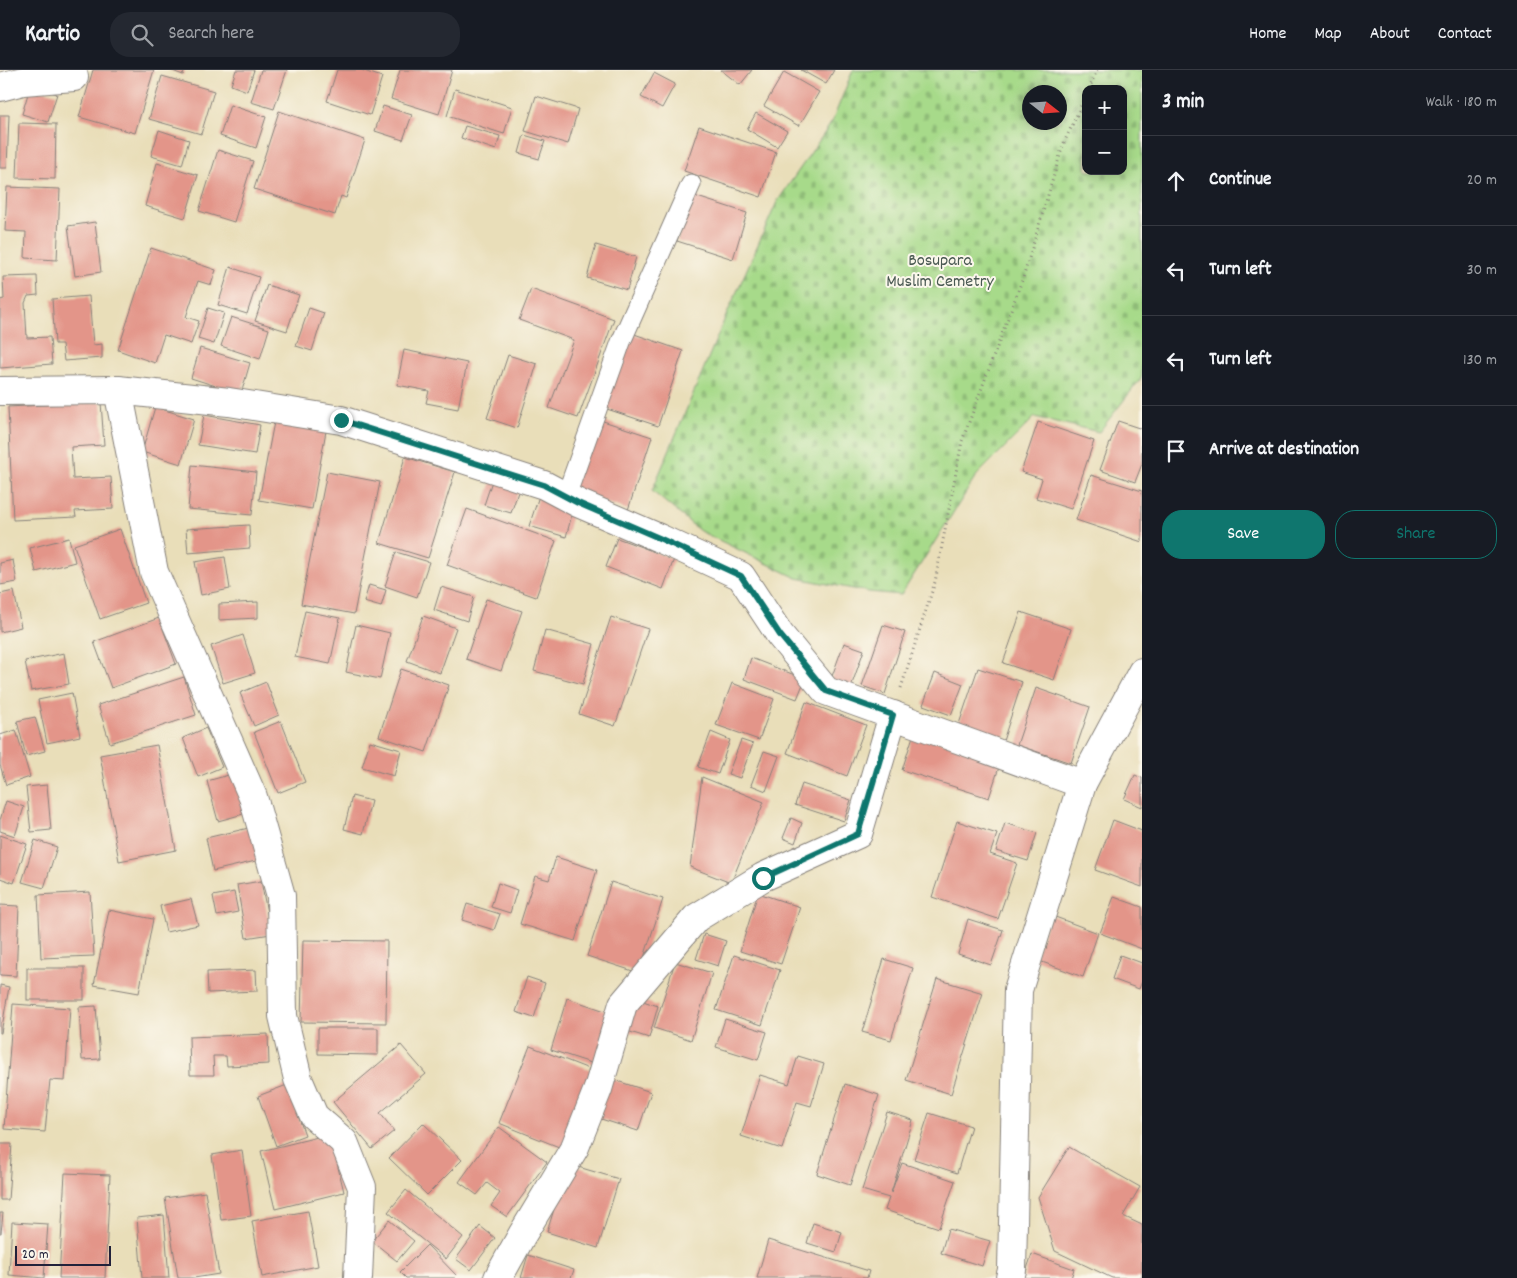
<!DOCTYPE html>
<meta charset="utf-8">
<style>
body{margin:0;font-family:Dekko,sans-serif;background:#242831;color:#f1f3f6}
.controls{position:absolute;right:15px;top:15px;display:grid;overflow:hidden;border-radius:10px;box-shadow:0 2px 12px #0003}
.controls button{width:45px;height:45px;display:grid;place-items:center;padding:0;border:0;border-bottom:1px solid #363941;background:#171b24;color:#f1f3f6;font:25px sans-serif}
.compass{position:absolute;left:1022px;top:15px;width:45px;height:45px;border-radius:50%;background:#171b24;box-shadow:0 2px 12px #0003;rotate:107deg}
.scale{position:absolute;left:15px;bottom:12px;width:96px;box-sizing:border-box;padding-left:5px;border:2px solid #22223b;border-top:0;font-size:14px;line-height:18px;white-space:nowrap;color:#22223b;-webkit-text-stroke:4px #fbf7ec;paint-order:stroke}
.stop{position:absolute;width:15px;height:15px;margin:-11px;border:4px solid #0f766e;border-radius:50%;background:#fff}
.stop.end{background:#0f766e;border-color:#fff;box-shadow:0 1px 5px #0008}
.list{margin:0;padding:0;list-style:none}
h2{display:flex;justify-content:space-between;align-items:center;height:65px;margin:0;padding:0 20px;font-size:21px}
h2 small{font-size:16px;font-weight:400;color:#9ea1a6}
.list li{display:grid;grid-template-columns:32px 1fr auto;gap:15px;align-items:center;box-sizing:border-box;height:90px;padding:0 20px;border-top:1px solid #363941}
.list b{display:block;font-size:19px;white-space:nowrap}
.list em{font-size:16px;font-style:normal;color:#9ea1a6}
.actions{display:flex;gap:10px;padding:15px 20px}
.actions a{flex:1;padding:11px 0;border:1px solid #0f766e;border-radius:20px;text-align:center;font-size:18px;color:#0f766e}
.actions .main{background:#0f766e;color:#fff}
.icon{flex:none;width:28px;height:28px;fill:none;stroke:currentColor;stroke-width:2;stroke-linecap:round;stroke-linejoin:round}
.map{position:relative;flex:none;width:1142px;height:1208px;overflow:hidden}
header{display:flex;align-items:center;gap:30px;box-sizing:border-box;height:70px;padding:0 25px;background:#171b24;border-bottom:1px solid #363941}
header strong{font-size:24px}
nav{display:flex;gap:28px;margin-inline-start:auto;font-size:18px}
.search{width:350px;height:45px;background:#242831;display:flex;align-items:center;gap:12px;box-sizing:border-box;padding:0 18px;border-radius:20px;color:#9ea1a6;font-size:19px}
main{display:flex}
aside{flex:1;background:#171b24}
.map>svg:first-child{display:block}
.cemetery{fill:url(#cemetery-stones);stroke:#647e62;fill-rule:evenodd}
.building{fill:#e39589}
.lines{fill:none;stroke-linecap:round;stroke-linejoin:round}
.service-casing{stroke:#86807a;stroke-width:21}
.minor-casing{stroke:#86807a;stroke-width:30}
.path{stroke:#86807a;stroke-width:3;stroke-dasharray:1 4;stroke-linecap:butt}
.service{stroke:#fff;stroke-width:19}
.minor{stroke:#fff;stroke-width:28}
.route{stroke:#0f766e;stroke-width:6}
.labels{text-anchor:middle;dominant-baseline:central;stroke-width:4;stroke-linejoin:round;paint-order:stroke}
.park-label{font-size:18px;fill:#4a5953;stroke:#fbf7ec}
</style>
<header>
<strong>Kartio</strong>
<div class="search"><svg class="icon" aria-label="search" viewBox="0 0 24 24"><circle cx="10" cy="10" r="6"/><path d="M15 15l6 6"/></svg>Search here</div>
<nav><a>Home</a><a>Map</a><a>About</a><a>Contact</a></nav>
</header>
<main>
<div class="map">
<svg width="1142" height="1208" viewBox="0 0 1142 1208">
<defs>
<pattern id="cemetery-stones" width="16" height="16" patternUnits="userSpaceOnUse" patternTransform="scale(1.25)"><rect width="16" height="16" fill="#a7da8a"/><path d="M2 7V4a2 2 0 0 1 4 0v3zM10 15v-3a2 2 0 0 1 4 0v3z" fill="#8fbb78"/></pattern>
</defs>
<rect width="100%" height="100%" fill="#fbf7ec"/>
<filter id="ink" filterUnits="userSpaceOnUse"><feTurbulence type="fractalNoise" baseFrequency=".02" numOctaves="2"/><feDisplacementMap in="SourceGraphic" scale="10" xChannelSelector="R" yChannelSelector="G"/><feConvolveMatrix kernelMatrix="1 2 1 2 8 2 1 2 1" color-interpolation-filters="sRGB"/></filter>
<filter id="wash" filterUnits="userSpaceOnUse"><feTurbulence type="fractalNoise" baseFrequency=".0096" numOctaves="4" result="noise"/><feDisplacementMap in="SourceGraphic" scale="20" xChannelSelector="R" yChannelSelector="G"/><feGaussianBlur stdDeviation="1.12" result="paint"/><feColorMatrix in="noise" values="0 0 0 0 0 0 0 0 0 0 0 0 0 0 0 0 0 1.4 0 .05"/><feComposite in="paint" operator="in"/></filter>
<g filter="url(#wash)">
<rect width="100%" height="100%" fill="#e9deb9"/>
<!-- cemetery -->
<path class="cemetery" d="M853,0H1142V307L1099,362L1035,347L977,405L901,525L869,522L797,508L700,461L652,421L726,246L777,132L832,52ZM1086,19H1123V101H1086ZM1030,22H1060V52H1030Z"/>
<g id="blocks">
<!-- building -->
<g class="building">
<path d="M93,0H154L135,63L79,47Z"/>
<path d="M170,0H185L183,5Z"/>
<path d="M236,0H254L247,21L231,15Z"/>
<path d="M261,0H287L274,39L251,32Z"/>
<path d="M337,0H361L382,7L370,45L327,31Z"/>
<path d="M400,0H452L439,44L391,29Z"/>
<path d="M721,0H752L740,15Z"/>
<path d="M801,0H834L826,14Z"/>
<path d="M784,2L819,22L799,56L764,36Z"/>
<path d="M654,3L675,14L662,38L641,27Z"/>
<path d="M162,6L214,21L201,64L149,49Z"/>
<path d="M30,17L57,24L48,52L22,44Z"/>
<path d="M455,19L512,37L504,64L447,46Z"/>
<path d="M536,26L578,39L568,74L525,61Z"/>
<path d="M230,35L266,47L256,78L220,66Z"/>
<path d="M383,36L412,45L403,70L375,61Z"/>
<path d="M279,41L365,70L346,128L341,126L335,145L254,119Z"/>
<path d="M756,43L787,61L777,77L747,59Z"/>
<path d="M0,45H9L7,98H0Z"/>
<path d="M19,53L56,54L55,109L17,108Z"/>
<path d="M465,56L500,66L496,80L461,68Z"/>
<path d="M699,56L776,82L761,127L684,101Z"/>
<path d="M159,60L189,70L182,95L151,86Z"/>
<path d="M524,65L545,71L539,89L519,83Z"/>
<path d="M218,80L253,91L234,152L199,141Z"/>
<path d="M157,93L198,105L185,148L145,136Z"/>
<path d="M7,117L60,119L57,190L25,188L26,162L5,161Z"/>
<path d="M691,125L747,143L733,189L677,171Z"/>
<path d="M95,152L101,202L75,206L68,156Z"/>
<path d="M596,175L636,187L627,220L587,208Z"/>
<path d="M151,178L216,200L211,215L198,211L186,247L199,251L191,274L164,265L155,293L118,280Z"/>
<path d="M230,197L259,207L247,244L218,235Z"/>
<path d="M37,206L38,225L28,226L25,233L27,268L50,267L52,294L0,298V230L4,229L3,207Z"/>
<path d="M267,215L299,225L287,261L255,251Z"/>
<path d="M531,219L614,249L578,348L549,338L574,270L519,250Z"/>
<path d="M89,226L93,275L102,274V288L64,291L62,274H55L52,229Z"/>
<path d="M208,238L224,243L214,274L198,269Z"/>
<path d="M309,238L324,243L312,281L296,276Z"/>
<path d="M231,247L269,259L260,289L221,276Z"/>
<path d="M620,259L683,281L658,356L595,335Z"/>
<path d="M200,278L250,293L241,324L191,308Z"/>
<path d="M404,280L467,293L458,339L426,333L429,321L397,315Z"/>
<path d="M508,285L537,294L517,358L487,348Z"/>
<path d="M101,332L104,375L71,377L73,409L111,407L113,439L75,441L76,447L13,450L8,337Z"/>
<path d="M155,337L194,349L181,394L142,382Z"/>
<path d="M204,345L260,355L255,384L198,375Z"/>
<path d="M594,348L652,367L628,440L569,421Z"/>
<path d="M1118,351L1142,359V394L1135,412L1100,400Z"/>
<path d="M274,352L326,361L312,439L259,430Z"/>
<path d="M1038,352L1094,371L1071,439L1036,428L1042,409L1021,402Z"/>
<path d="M405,387L455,402L428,488L379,473Z"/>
<path d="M192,395L256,402L252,445L188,439Z"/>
<path d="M327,402L380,412L354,544L301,534Z"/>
<path d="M1091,405L1142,421V472L1076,450Z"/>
<path d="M493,408L520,416L511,443L484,435Z"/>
<path d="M539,426L574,437L566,467L529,456Z"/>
<path d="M467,439L556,471L536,527L447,495Z"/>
<path d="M249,455L250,478L188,483L186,459Z"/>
<path d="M120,459L146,533L100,549L74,475Z"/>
<path d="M69,468L75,492L36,502L30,478Z"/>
<path d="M617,468L674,489L663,519L606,497Z"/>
<path d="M396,482L429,492L417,527L385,516Z"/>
<path d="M225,487L230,519L201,525L195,492Z"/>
<path d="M13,490L17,512L0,515V493Z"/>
<path d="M369,515L386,520L381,537L364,532Z"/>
<path d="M441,517L474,527L467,551L434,540Z"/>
<path d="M14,521L21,557L0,562V524Z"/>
<path d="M486,529L522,541L501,601L466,589Z"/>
<path d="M258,532V548L219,550V534Z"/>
<path d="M305,541L340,548L330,594L295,587Z"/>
<path d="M1021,542L1071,559L1054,610L1003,593Z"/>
<path d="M423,546L456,558L440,603L407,591Z"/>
<path d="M611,547L648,559L615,656L579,644Z"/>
<path d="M159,548L176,594L111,618L94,572Z"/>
<path d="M356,555L390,563L380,609L346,602Z"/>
<path d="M883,555L905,562L885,624L862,616Z"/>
<path d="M545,560L594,574L583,614L534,601Z"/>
<path d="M243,565L255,603L223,613L211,576Z"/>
<path d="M844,573L864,580L851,617L831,609Z"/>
<path d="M64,583L69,614L31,621L25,591Z"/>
<path d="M751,588L805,609L797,629L744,609Z"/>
<path d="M978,598L1022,612L1003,671L958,657Z"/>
<path d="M401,599L449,615L426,682L379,666Z"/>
<path d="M935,603L963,614L951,645L923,635Z"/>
<path d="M184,607L196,645L110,673L98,635Z"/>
<path d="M266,612L279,645L254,656L240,623Z"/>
<path d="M732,613L774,629L759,670L716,655Z"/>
<path d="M1036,618L1090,637L1071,693L1017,675Z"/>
<path d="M72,623L80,666L47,673L38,630Z"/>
<path d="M806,632L866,655L847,706L787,683Z"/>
<path d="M35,647L45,681L26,686L17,651Z"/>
<path d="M281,651L305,712L278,723L254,662Z"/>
<path d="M206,658L222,697L198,707L183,668Z"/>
<path d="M16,660L30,707L6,715L0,695V665Z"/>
<path d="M711,662L730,670L718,704L698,697Z"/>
<path d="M914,663L1001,691L989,728L902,700Z"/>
<path d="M741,670L753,674L740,708L728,704Z"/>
<path d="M370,671L401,680L394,706L362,697Z"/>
<path d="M157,675L176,780L119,791L100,685Z"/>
<path d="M764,681L779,686L766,721L751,715Z"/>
<path d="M236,703L247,743L218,751L207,711Z"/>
<path d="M1135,705L1142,708V737L1124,729Z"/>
<path d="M702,707L764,732L731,813L690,797Z"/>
<path d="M802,714L851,730L844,751L795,735Z"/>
<path d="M47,715L51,760L31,762L26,717Z"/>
<path d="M352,726L371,731L363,764L344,759Z"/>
<path d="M6,731L24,737L15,766L0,761V750Z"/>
<path d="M791,748L802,753L795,773L783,768Z"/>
<path d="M1113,750L1142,761V817L1095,800Z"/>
<path d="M957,751L997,764L990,784L1017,793L998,849L932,827Z"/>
<path d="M1005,753L1037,763L1028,791L996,781Z"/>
<path d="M253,757L260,790L213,801L206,768Z"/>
<path d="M0,765L27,774L14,813L0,808Z"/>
<path d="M35,770L57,777L44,818L22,812Z"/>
<path d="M556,787L597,800L575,871L520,854L535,806L549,810Z"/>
<path d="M261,811L271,864L246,868L237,815Z"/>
<path d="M611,812L663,829L639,903L587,886Z"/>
<path d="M498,813L517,820L510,843L491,837Z"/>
<path d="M90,822L94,886L41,888L38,825Z"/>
<path d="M234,822L238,842L217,846L213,826Z"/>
<path d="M758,823L800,837L781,894L740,881Z"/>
<path d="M1114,827L1142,837V879L1100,863Z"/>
<path d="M191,829L198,855L166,862L160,836Z"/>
<path d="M467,834L500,844L494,860L462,850Z"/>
<path d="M0,835L19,836L16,906L0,905Z"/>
<path d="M109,840L153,849L139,923L94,915Z"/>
<path d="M1050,845L1098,863L1083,907L1034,889Z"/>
<path d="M968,849L1003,860L991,895L958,884Z"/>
<path d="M704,864L726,871L718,896L696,889Z"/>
<path d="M303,870L387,871L386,953L301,952Z"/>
<path d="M734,885L780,900L762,955L716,940Z"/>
<path d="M1120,885L1142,893V911L1139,919L1112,909Z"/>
<path d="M884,889L913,898L891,970L862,962Z"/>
<path d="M675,892L712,903L691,970L654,958Z"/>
<rect x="27" y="898" width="57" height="32"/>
<path d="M256,900L257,921L208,923L207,902Z"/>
<path d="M527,907L545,913L534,948L516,942Z"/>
<path d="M937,909L983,923L951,1024L906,1010Z"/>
<path d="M0,915L9,917L1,963H0Z"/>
<path d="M567,928L614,944L597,995L551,980Z"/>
<path d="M634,928L658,936L649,968L624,960Z"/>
<path d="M13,934L70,938L65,1011L50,1010L45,1062L4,1059Z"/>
<path d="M96,936L100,989L82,990L79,937Z"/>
<path d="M725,949L767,962L758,990L716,977Z"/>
<path d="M318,958H378V985L318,984Z"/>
<path d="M268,964L269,994L227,996L226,986H213L214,1005H190L189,967Z"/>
<path d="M401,975L426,1004L380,1043L394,1061L372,1079L333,1032Z"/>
<path d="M530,976L594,1001L564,1079L499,1053Z"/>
<path d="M798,986L824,994L811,1036L797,1032L782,1079L741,1066L760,1005L789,1014Z"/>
<path d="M611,1009L651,1022L638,1061L598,1048Z"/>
<path d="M845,1014L879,1025L850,1115L817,1104Z"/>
<path d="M287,1015L305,1065L276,1076L258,1026Z"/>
<path d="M887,1042L913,1050L891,1123L902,1093L955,1111L939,1158L885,1140L889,1128L862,1120Z"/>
<path d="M929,1043L971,1056L957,1103L914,1089Z"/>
<path d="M423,1053L462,1090L427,1125L389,1088Z"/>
<path d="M499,1057L547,1092L507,1147L491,1136L500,1123L487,1113L477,1125L459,1112Z"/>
<path d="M330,1064L344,1122L275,1139L261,1081Z"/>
<path d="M0,1074H12L8,1130H0Z"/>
<path d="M1069,1077L1140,1117L1123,1146L1142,1155V1208H1112L1055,1181L1038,1127Z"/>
<path d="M242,1080L251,1146L221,1150L212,1085Z"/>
<path d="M568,1094L619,1109L598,1178L547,1162Z"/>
<path d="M65,1103L110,1105L105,1208H59Z"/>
<path d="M406,1120L463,1167L446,1189L388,1142Z"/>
<path d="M205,1122L219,1204L194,1208H178L165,1128Z"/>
<path d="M308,1141L318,1196L262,1207L252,1151Z"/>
<path d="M0,1143H3L1,1163H0Z"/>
<path d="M164,1145L169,1208H142L137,1148Z"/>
<path d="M389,1150L414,1171L397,1191L372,1171Z"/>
<path d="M12,1152L48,1154L44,1208L9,1205Z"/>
<path d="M813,1153L842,1162L836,1182L807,1173Z"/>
<path d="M480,1156L495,1168L471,1200L456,1189Z"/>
<path d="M948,1159L990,1171L982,1196L941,1183Z"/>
<path d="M768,1170L869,1201L867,1208H757Z"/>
<path d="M427,1175L457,1206L455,1208H406L400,1202Z"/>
<path d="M1032,1184L1074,1199L1071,1208H1024Z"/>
<path d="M528,1185L574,1200L571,1208H521Z"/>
</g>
</g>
</g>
<g filter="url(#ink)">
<use href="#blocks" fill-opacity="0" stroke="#86807a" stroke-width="1"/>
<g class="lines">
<!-- service casing -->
<g class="service-casing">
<path id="service" d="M566,426L621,272L691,114"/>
</g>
<!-- minor casing -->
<g class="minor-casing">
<g id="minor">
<path d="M0,17L23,11L74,7"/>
<path d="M118,320L229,332L341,350L544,415L578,433L659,468L741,506L780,565L826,621L1082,714"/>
<path d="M0,321L118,320L154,502L253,727L281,826L283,946L298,1009L314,1046L344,1072L362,1117L358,1208"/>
<path d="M498,1208L522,1165L575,1077L598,1019L623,934L696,848L763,807L858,764L893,645"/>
<path d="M1010,1208L1012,1200L1018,920L1082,714L1142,602"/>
</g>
</g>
<!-- path -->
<g class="path">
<path d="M1089,19L1097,0"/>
<path d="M901,618L935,512L962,371L1024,205L1063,75L1086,25"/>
</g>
<!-- service -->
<use href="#service" class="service"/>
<!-- minor -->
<use href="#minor" class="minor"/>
</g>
</g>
<g class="lines" filter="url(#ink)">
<!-- route -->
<path class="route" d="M341,350L544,415L578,433L659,468L741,506L780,565L826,621L893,645L858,764L763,808"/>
</g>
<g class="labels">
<!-- park labels -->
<g class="park-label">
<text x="940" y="191">Bosupara<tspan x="940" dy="21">Muslim Cemetry</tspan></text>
</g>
</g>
</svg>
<div class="controls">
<button>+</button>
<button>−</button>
</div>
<svg class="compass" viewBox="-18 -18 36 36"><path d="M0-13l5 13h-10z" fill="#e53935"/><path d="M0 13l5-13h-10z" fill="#9ea1a6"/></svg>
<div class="scale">20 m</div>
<div class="stop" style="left:763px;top:808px"></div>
<div class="stop end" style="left:341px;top:350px"></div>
</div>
<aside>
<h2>3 min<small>Walk · 180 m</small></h2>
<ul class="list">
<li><svg class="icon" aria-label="ahead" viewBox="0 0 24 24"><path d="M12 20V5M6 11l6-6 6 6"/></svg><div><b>Continue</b></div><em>20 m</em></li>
<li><svg class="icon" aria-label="left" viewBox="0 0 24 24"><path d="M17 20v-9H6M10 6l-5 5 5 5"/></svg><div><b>Turn left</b></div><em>30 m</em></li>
<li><svg class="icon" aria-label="left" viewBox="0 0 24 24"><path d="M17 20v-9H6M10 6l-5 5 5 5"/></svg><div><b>Turn left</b></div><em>130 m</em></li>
<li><svg class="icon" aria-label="arrive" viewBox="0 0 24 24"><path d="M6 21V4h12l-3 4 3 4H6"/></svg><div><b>Arrive at destination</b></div></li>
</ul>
<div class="actions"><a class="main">Save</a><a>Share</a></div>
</aside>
</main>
